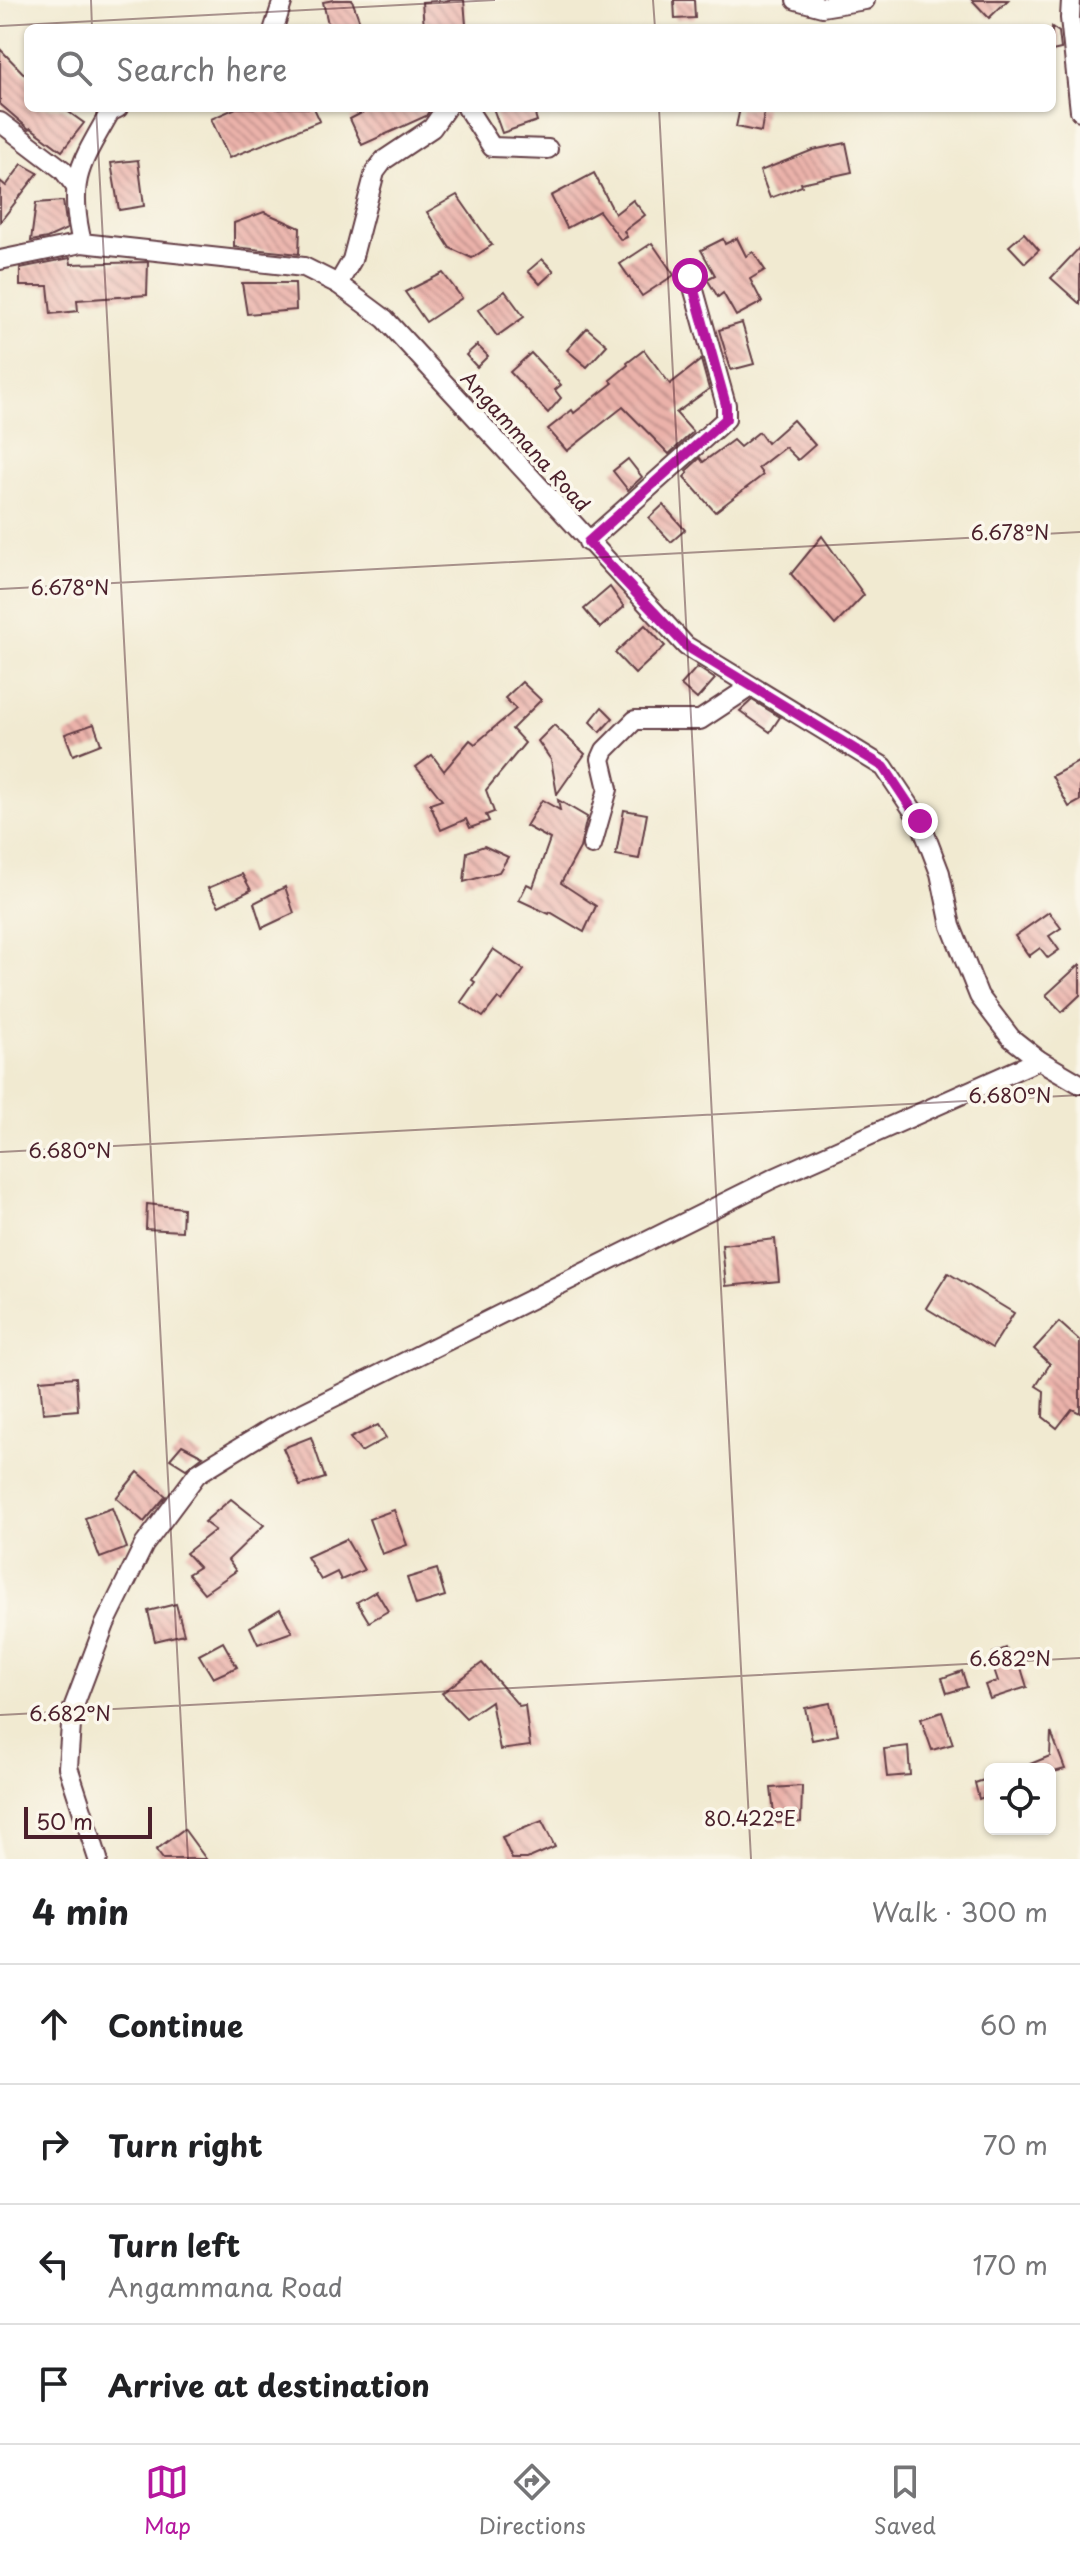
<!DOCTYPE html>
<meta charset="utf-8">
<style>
body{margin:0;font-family:"Playpen Sans",sans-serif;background:#f2f2f2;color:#202124}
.controls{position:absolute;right:24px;bottom:24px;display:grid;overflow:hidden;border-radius:12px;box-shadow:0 2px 6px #0004}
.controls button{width:72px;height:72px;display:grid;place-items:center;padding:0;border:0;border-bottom:2px solid #e0e0e0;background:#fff;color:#202124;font:40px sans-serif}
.scale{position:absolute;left:24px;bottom:20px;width:128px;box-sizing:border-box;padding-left:8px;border:4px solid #4a1f2b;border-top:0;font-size:22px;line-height:28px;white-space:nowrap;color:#4a1f2b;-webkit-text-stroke:6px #fbf7ec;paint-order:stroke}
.stop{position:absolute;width:24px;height:24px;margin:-18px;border:6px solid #b5179e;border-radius:50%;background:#fff}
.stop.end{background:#b5179e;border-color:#fff;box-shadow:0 2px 8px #0008}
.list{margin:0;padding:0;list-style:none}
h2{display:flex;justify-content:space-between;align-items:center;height:104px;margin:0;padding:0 32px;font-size:34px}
h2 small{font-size:26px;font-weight:400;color:#757577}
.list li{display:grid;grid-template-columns:52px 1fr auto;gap:24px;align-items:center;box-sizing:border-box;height:120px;padding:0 32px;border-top:2px solid #e0e0e0}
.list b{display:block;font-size:30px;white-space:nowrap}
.list p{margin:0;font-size:26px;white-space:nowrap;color:#757577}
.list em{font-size:26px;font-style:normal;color:#757577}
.icon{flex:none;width:44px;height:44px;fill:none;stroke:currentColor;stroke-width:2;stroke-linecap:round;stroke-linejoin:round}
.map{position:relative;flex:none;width:1080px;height:1859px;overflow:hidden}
.search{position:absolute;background:#fff;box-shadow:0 2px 6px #0004;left:24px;right:24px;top:24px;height:88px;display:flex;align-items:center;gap:20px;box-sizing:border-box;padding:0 28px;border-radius:12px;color:#757577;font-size:30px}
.sheet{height:584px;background:#fff}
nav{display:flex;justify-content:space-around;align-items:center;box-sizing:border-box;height:112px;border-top:2px solid #e0e0e0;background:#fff;font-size:22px;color:#757577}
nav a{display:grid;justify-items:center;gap:4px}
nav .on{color:#b5179e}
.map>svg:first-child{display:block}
.building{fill:url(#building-back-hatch)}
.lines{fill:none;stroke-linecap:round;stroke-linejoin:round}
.minor-casing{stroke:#633d44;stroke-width:22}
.minor{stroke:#fff;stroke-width:18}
.route{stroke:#b5179e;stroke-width:10}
.ticks{fill:none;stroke:#4a1f2b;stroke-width:2;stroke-opacity:0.45}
.labels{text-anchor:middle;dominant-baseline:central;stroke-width:7;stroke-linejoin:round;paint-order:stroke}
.street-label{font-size:20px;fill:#4a1f2b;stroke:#fbf7ec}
.ticks-label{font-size:20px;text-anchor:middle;fill:#4a1f2b;stroke:#fbf7ec;stroke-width:7;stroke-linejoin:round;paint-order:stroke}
</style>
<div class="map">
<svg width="1080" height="1859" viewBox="0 0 1080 1859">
<defs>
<pattern id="building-back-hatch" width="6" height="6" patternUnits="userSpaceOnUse" patternTransform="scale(2)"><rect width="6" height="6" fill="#ebb2aa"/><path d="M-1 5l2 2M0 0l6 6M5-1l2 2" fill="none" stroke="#c0908b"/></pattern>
</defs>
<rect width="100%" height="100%" fill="#fbf7ec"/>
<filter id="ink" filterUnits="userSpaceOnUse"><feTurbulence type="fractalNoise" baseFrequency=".0125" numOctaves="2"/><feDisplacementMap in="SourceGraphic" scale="16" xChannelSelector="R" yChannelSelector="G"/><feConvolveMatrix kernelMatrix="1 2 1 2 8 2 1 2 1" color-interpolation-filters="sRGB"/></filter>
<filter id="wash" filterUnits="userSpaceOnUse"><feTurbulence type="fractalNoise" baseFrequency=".006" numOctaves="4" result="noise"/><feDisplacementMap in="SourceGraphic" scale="32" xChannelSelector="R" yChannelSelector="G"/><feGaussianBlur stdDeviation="1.8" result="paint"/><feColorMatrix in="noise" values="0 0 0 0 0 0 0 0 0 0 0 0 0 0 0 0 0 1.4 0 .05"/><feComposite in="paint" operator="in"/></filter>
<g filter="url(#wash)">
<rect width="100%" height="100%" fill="#f1ead1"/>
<g id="blocks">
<!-- building -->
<g class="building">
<path d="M334,0H352L362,28H329L323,2Z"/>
<path d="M452,0H464L466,25L424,28L422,2Z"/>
<path d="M674,0H694L695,18L675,19Z"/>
<path d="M972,0H1008L989,18Z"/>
<path d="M1052,27L1059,32L1061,49L1052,51Z"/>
<path d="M0,49L28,78V108H63L84,123L62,151L31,128L29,129L0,104Z"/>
<path d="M236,108H314L320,121L229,158L211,119Z"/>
<path d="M371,108H431L426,116L362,145L350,119Z"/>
<path d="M493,108H533L537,121L502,133Z"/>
<path d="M740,108H765L761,132L736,127Z"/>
<path d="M846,143L852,172L801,183L802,186L770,198L760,171L813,150Z"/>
<path d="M138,160L144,206L119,210L111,163Z"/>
<path d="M22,164L38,173L0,222V181L6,186Z"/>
<path d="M594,173L615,214L633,200L645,215L624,231L627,237L621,240L599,211L567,228L551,196Z"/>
<path d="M457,195L492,245L472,258L450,248L427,212Z"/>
<path d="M63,201L67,229L47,238L31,241L36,203Z"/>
<path d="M264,212L300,228L299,254L234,247V223Z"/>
<path d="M1024,233L1039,250L1025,263L1009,246Z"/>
<path d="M737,238L746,256L753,252L765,270L750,279L762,302L736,316L723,293L718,297L707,279L715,275L701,250L723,239L725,244Z"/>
<path d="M652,243L674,275L642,296L620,264Z"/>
<path d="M1080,247V304L1051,278Z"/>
<path d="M70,258L71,264L148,262L147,295L77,300L78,311L51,314L48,286H20V268Z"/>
<path d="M542,259L554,271L540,284L528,271Z"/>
<path d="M443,273L462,298L426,322L405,292Z"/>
<path d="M242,283H295L296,310L247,314Z"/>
<path d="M505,291L524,317L497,336L478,310Z"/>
<path d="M742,323L754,364L731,370L719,330Z"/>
<path d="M587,328L607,345L587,367L567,350Z"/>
<path d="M477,345L488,356L477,367L466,355Z"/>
<path d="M644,350L670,384L701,360L709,389L676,413L693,432L669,454L623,407L567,451L548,429L572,410L574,413L613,383L610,380L628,365L627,363Z"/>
<path d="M531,353L561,385L555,390L561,398L548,413L510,372Z"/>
<path d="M793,420L815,445L798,460L785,447L758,468L763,475L715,512L684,477L688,473L686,471L700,458L703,462L733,440L740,447L759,432L767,443Z"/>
<path d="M628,459L642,477L628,490L613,471Z"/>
<path d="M663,505L685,530L671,542L649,518Z"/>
<path d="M822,536L864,595L835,625L791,574Z"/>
<path d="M610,587L624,607L600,628L584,609Z"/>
<path d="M645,625L665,646L635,674L615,653Z"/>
<path d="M697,667L715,679L697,699L681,685Z"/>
<path d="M522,682L541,700L512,729L525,743L486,790L494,812L486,815L489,821L470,828L466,819L441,830L430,804L442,800L416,767L432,755L444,771L470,740L475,744L516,709L505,698Z"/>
<path d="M752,700L780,717L770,732L740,711Z"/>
<path d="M602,707L613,718L600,732L590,722Z"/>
<path d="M94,724L101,744L73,755L65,734Z"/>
<path d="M554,725L585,754L557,794L551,760L538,741Z"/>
<path d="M1080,761V801L1069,807L1052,776Z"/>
<path d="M542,800L560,810L558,800L587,817L580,848L561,883L596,906L584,932L550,912L549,914L519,900L527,884L533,887L550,839L526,826Z"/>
<path d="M624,810L647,814L639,859L616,855Z"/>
<path d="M484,846L508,857L499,872L464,882L467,852Z"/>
<path d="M242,874L251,890L219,906L208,888Z"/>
<path d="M285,887L294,913L262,928L254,903Z"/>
<path d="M1049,912L1061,928L1049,936L1059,950L1048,958L1040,948L1029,956L1015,936Z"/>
<path d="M493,949L524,970L502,1001L498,998L483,1017L461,1002L475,982L472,980Z"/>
<path d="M1080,964V995L1062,1012L1046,995Z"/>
<path d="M147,1204L183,1208L182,1231L146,1229Z"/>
<path d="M775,1239L779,1281L726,1286L722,1245Z"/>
<path d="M948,1273L1014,1313L992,1348L926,1308Z"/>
<path d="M1059,1322L1080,1341V1413L1072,1409L1057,1428L1043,1417L1044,1391L1036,1386L1050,1364L1034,1349Z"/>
<path d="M76,1377L78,1410L43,1413L40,1380Z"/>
<path d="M378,1425L386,1438L361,1452L350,1438Z"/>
<path d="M311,1437L325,1478L300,1486L283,1448Z"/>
<path d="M182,1445L203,1456L186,1469L170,1459Z"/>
<path d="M138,1472L166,1496L144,1522L116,1498Z"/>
<path d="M231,1499L264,1525L228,1560L236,1571L204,1593L188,1574L199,1567L186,1553L215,1530L204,1522Z"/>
<path d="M112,1508L127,1548L100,1558L85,1518Z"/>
<path d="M394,1510L407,1545L382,1554L369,1519Z"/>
<path d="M346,1539L364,1570L341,1580L337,1572L321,1580L307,1557Z"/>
<path d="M437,1569L445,1596L416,1605L407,1578Z"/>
<path d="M376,1591L388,1611L369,1622L357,1602Z"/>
<path d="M176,1604L184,1634L155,1641L148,1611Z"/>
<path d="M280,1609L292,1632L258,1644L250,1627Z"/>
<path d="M223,1642L237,1667L213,1678L199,1655Z"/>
<path d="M1006,1648L1011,1661L1018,1658L1027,1687L990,1699L985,1685L998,1681L993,1666L997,1665L993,1653Z"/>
<path d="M482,1663L519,1706L525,1705L530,1746L500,1750L491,1701L466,1718L442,1693Z"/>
<path d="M962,1671L967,1687L947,1693L942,1678Z"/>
<path d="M830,1703L838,1735L812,1740L805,1708Z"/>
<path d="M942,1712L953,1744L932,1750L921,1719Z"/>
<path d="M1051,1732L1065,1769L1050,1773V1769H1018L1050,1756Z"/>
<path d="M908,1746L910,1775L887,1777L884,1749Z"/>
<path d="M990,1778V1795L979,1799L975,1783Z"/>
<path d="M802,1786L801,1822L775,1823L771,1788Z"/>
<path d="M542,1821L555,1847L527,1859H512L502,1837Z"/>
<path d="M184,1829L206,1859H163L156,1850Z"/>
</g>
</g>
</g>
<g filter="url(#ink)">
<use href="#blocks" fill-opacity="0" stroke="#633d44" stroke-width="2"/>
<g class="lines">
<!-- minor casing -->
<g class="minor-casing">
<g id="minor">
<path d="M796,0L822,7L865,0"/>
<path d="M1071,0L1070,18L1080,111"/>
<path d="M274,28L283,0"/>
<path d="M467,108L492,147L548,149"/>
<path d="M0,122L63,170L76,187"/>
<path d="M82,243C67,180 80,165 110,112L118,108"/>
<path d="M0,260L82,243L304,267L338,284L385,319L686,646L884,767L920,821L940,873L951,926L979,996L1011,1038L1039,1060L1080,1084"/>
<path d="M338,284L352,260L375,172L384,160L432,128L446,108"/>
<path d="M588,542L726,419V405L690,276"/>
<path d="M592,845L608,789L601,759L605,750L635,720H700L750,687"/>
<path d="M98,1859L68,1767L72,1711L105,1624L144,1545L197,1474L272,1428L772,1179L1039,1060"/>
</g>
</g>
<!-- minor -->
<use href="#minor" class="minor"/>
</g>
</g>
<g class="lines" filter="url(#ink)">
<!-- route -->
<path class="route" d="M690,276L726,405V419L588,542L686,646L884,767L920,821"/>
</g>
<!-- ticks -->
<path class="ticks" d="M91,0L92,28M653,0L655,28M0,26L495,0M96,108L188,1859M659,108L751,1859M0,589L1080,532M0,1152L1080,1095M0,1715L1080,1658"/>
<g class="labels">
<!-- street labels -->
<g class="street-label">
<text transform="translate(526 441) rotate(48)">Angammana Road</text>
</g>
</g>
<g class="ticks-label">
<text x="1010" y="540">6.678°N</text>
<text x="70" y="595">6.678°N</text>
<text x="1010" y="1103">6.680°N</text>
<text x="70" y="1158">6.680°N</text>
<text x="1010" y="1666">6.682°N</text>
<text x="70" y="1721">6.682°N</text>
<text x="750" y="1826">80.422°E</text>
</g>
</svg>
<div class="controls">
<button><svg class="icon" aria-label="locate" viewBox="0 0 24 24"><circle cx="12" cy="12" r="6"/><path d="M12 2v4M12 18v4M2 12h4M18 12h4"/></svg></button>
</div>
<div class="scale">50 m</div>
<div class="stop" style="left:690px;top:276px"></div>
<div class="stop end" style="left:920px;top:821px"></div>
<div class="search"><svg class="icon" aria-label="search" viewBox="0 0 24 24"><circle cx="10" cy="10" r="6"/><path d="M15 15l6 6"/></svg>Search here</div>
</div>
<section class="sheet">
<h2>4 min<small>Walk · 300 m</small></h2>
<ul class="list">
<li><svg class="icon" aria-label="ahead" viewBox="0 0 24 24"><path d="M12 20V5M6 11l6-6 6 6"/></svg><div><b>Continue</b></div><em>60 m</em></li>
<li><svg class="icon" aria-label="right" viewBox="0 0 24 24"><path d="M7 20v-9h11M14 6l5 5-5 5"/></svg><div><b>Turn right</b></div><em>70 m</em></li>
<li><svg class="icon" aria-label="left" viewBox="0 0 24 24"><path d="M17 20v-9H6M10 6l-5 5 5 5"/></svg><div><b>Turn left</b><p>Angammana Road</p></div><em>170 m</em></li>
<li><svg class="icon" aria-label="arrive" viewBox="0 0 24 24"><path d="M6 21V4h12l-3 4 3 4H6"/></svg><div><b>Arrive at destination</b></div></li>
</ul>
</section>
<nav>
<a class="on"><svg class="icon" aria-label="map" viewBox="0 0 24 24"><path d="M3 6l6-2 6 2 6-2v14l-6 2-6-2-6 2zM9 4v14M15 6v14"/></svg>Map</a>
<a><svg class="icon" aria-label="directions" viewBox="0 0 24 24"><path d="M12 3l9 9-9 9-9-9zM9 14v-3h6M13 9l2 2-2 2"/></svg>Directions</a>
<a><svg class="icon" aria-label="saved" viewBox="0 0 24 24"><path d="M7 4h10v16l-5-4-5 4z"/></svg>Saved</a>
</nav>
